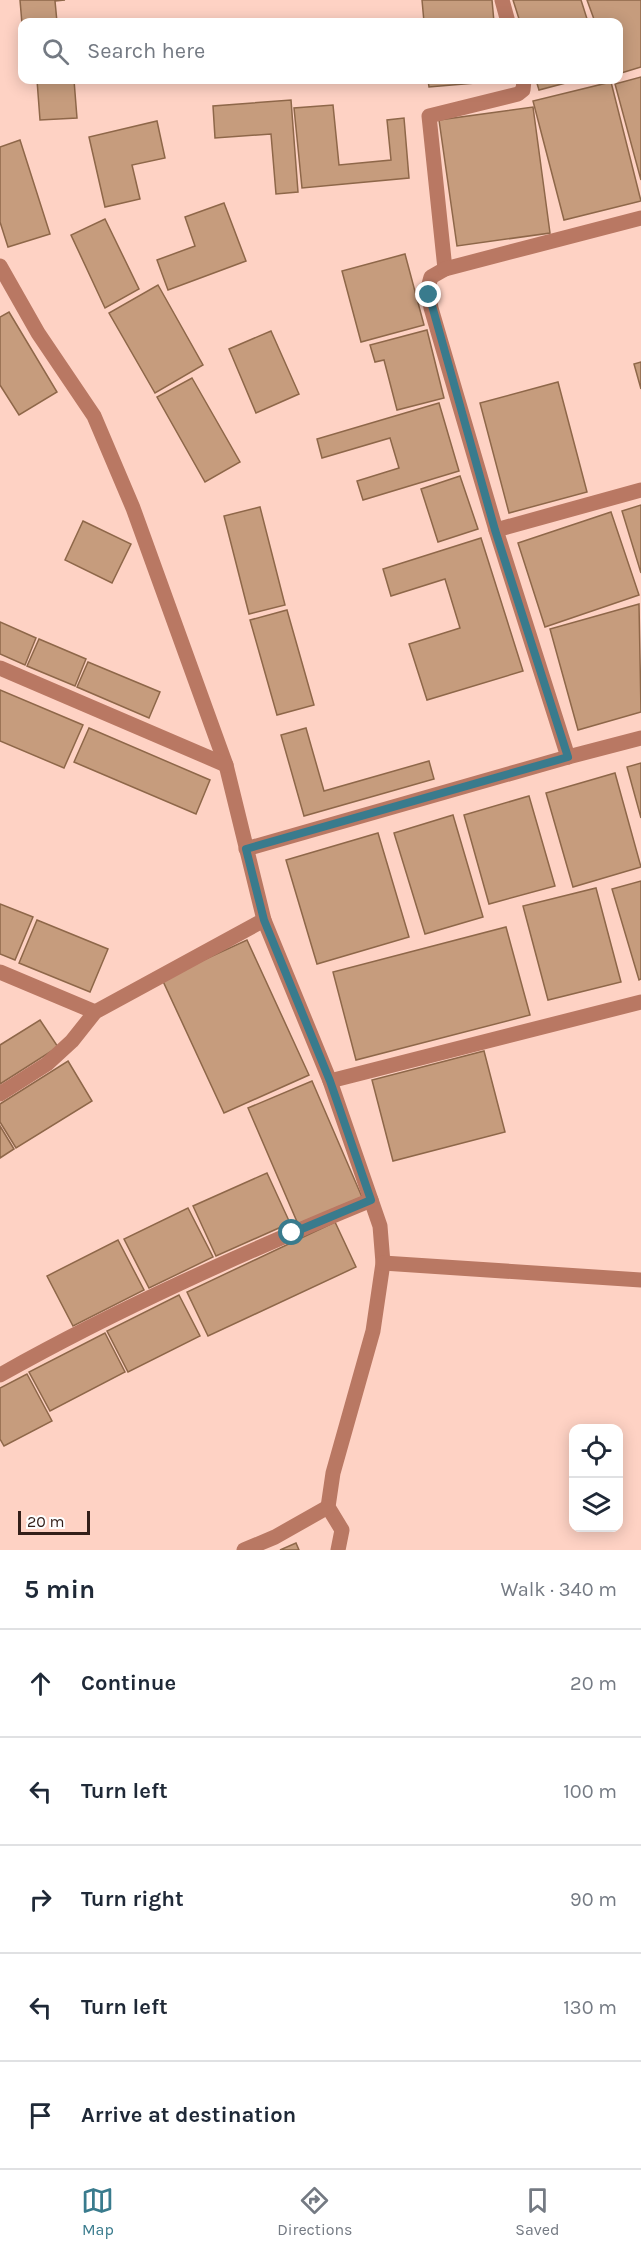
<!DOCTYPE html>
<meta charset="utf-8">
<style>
body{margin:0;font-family:Karla,sans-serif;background:#f2f2f3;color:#1f2937}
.controls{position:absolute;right:18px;bottom:18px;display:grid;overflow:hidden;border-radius:12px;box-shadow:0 3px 15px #0003}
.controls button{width:54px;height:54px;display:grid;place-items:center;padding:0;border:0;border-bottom:2px solid #e0e1e3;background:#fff;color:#1f2937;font:30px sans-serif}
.scale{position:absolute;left:18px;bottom:15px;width:72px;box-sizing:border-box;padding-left:6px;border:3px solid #331f19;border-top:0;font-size:16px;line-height:21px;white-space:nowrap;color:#331f19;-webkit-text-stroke:4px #fefefe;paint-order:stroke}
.stop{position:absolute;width:18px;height:18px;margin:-14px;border:4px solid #397b8d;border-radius:50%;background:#fff}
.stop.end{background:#397b8d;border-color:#fff;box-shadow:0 2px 6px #0008}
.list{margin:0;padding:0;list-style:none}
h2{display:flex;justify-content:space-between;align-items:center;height:78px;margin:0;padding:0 24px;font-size:26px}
h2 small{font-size:20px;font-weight:400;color:#747a83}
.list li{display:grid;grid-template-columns:39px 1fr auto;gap:18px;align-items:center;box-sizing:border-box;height:108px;padding:0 24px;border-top:2px solid #e0e1e3}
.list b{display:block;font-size:22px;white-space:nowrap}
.list em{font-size:20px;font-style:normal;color:#747a83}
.icon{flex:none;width:33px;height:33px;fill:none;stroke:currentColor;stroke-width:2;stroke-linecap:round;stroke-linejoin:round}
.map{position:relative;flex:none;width:641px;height:1550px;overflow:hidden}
.search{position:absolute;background:#fff;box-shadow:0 3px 15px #0003;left:18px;right:18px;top:18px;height:66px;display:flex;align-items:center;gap:15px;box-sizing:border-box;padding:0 21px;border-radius:12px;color:#747a83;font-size:22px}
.sheet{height:618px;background:#fff}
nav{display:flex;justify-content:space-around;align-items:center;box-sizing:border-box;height:84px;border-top:2px solid #e0e1e3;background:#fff;font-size:16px;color:#747a83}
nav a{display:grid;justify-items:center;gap:3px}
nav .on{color:#397b8d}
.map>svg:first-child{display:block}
.building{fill:#c69c7d;stroke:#8e6749;stroke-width:1.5}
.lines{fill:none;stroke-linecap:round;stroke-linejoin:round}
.minor{stroke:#b97863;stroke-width:15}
.route{stroke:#397b8d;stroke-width:8}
</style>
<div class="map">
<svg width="641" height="1550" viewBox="0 0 641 1550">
<rect width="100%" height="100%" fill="#fed2c4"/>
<!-- building -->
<g class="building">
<path d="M20,0H65L55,1L57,22L22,24Z"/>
<path d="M422,0H492L494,22H424Z"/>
<path d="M513,0H581L588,22H520Z"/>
<path d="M587,0H641V67L618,74V22H595Z"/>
<path d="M641,77V180L615,84Z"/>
<path d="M37,80H74L77,118L40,120Z"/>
<path d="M428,80H499V81L429,87Z"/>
<path d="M536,80H577L539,90Z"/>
<path d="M611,82L641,201L564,220L533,101Z"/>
<path d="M291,100L298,192L276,194L271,134L215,138L213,106Z"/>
<path d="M333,105L339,165L391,160L387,120L404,118L409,178L302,188L294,108Z"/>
<path d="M533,107L550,233L457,246L439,120Z"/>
<path d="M157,121L165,158L132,165L140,199L105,207L89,137Z"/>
<path d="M20,140L50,234L8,247L0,222V147Z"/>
<path d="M224,203L246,261L168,290L157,260L195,246L185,217Z"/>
<path d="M105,219L139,289L105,308L71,235Z"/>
<path d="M405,254L424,325L361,342L342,271Z"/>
<path d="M158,285L203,365L155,393L109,313Z"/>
<path d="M9,312L57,392L19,415L0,385V317Z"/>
<path d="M427,330L444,398L397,410L384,360L375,362L370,345Z"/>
<path d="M271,331L299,394L256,413L229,349Z"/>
<path d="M641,362V389L634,364Z"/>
<path d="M192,378L240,462L205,482L157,397Z"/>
<path d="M558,382L587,492L509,513L480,403Z"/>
<path d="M439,403L459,471L363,500L357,481L399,468L390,438L322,458L317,439Z"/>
<path d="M460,476L478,529L438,542L421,489Z"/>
<path d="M641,505V573L622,511Z"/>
<path d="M260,507L285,605L249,614L224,516Z"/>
<path d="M611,512L639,595L545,627L518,543Z"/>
<path d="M83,521L131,544L112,583L65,560Z"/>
<path d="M481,538L523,671L427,700L409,644L460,628L445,579L391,596L383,569Z"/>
<path d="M639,604L641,712L578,730L550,629Z"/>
<path d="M287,610L314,705L277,715L250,620Z"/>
<path d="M0,622L36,638L25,665L0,654Z"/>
<path d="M39,639L86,659L75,686L27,666Z"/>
<path d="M88,662L160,692L149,718L77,687Z"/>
<path d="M0,690L83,725L64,768L0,741Z"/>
<path d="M89,728L210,780L196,814L74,762Z"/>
<path d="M306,728L324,791L429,761L434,779L304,816L281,735Z"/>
<path d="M641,763V818L627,767Z"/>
<path d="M615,773L641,867L573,887L546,793Z"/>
<path d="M529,796L555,886L489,904L464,815Z"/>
<path d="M453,815L483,917L425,934L394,833Z"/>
<path d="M378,833L409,937L317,964L286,860Z"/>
<path d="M641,881V979L639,980L612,889Z"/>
<path d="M596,888L621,982L548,1000L523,906Z"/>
<path d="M0,904L33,917L15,960L0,954Z"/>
<path d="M37,920L108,949L90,992L19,963Z"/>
<path d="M506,927L530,1015L356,1060L333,972Z"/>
<path d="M247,940L309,1075L224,1113L162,979Z"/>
<path d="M40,1020L58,1047L0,1084V1045Z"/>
<path d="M484,1051L505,1132L393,1161L372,1080Z"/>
<path d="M68,1061L92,1101L16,1148L0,1122V1104Z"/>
<path d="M312,1081L362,1197L298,1224L248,1108Z"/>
<path d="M0,1126L14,1149L0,1158Z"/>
<path d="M267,1173L290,1223L216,1256L193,1206Z"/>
<path d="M188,1208L213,1257L149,1288L124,1239Z"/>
<path d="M335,1222L356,1267L208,1336L187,1292Z"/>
<path d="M118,1240L144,1290L73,1326L47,1276Z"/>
<path d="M179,1295L200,1336L128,1372L107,1331Z"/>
<path d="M105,1333L125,1372L50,1411L29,1372Z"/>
<path d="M27,1374L52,1421L4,1446L0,1439V1388Z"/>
<path d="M296,1543L299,1550H280Z"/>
</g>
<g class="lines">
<!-- minor -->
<g class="minor">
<path d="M502,0L508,22"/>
<path d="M524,80L523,90L518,94L429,116L445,269L431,277L428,288L431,308L496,530L568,757"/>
<path d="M0,266L38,333L94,416L133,508L226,765L264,920L330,1081L380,1226L383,1263L373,1331L333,1473L328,1507L342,1530L338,1550"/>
<path d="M445,269L641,218"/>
<path d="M496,530L641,490"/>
<path d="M0,668L226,765"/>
<path d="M246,849L568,757L641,738"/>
<path d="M0,972L95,1012"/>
<path d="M330,1081L641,1002"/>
<path d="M0,1094L47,1064L72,1041L95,1012L264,920"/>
<path d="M383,1263L641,1280"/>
<path d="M0,1375C119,1308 245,1252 371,1200"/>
<path d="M244,1550L275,1537L328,1507"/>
</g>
</g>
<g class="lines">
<!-- route -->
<path class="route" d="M292,1233L371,1200L330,1081L264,920L246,849L568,757L495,530L429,295"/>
</g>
</svg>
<div class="controls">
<button><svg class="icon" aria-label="locate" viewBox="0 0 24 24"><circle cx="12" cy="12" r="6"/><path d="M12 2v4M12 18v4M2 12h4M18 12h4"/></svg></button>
<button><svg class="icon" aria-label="layers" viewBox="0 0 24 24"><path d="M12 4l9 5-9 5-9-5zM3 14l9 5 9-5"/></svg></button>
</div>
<div class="scale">20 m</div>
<div class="stop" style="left:292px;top:1233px"></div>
<div class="stop end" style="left:429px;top:295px"></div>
<div class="search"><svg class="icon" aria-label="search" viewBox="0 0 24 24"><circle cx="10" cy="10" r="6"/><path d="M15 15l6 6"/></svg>Search here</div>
</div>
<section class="sheet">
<h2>5 min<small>Walk · 340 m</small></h2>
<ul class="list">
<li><svg class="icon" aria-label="ahead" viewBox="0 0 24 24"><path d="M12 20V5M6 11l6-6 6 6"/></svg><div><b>Continue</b></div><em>20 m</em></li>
<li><svg class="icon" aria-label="left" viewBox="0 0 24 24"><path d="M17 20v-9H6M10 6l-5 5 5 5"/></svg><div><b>Turn left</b></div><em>100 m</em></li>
<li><svg class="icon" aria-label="right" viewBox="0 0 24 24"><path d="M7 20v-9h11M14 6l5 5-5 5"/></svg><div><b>Turn right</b></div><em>90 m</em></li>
<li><svg class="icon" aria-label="left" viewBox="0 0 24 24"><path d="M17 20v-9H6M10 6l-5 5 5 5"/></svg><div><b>Turn left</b></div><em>130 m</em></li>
<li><svg class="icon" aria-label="arrive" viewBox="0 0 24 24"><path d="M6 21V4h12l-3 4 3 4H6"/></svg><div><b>Arrive at destination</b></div></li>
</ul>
</section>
<nav>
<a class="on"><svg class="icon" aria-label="map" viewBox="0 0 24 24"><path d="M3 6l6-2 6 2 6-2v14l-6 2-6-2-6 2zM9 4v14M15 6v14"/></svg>Map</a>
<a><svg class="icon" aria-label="directions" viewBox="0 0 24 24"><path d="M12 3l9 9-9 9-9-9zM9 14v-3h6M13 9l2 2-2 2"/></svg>Directions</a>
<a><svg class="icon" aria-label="saved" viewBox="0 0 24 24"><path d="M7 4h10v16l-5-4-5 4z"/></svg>Saved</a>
</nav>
